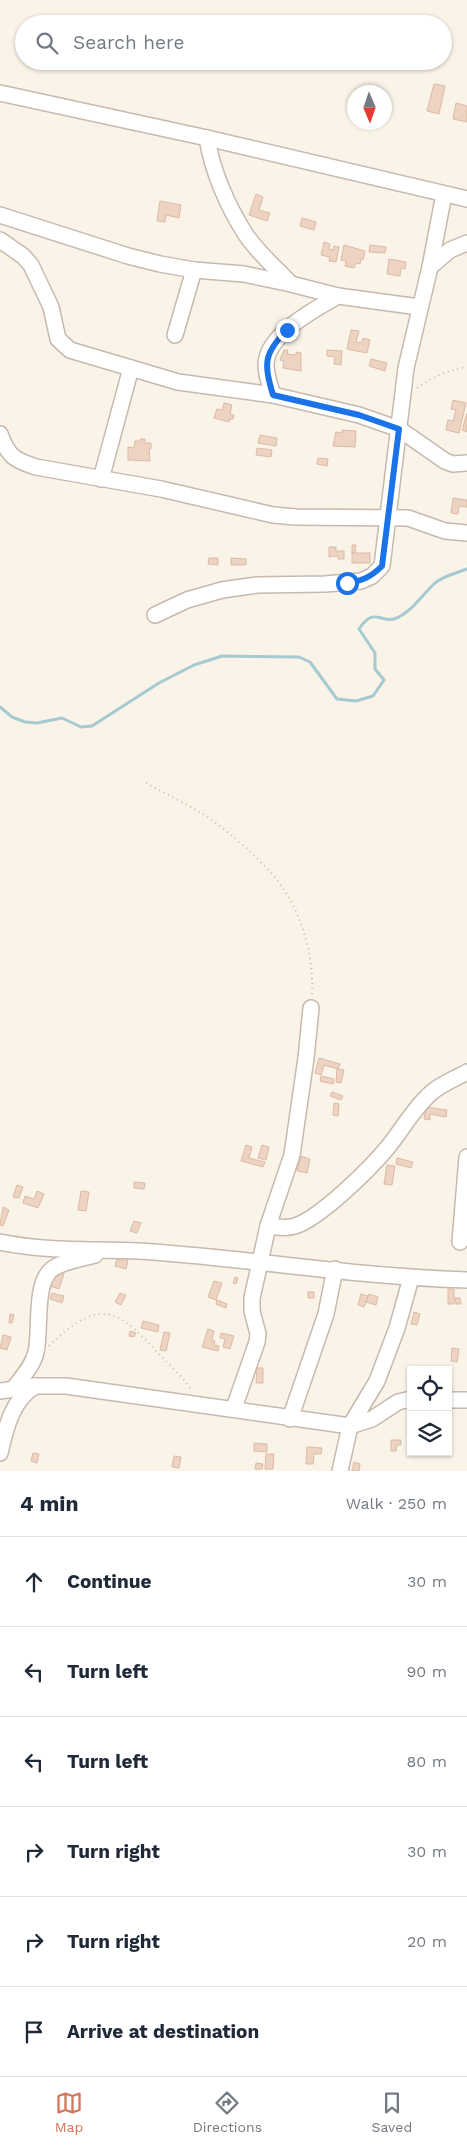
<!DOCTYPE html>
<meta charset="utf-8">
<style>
body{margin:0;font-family:"Work Sans",sans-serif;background:#f2f2f3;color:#1f2937}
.controls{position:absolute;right:15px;bottom:15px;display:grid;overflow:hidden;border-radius:0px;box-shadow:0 1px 4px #0004}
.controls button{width:45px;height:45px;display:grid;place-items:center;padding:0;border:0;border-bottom:1px solid #e0e1e3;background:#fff;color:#1f2937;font:25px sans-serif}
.compass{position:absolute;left:347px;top:85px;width:45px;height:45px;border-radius:50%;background:#fff;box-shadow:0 1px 4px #0004;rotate:178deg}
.stop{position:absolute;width:15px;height:15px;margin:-11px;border:4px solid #1a73e8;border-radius:50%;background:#fff}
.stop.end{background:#1a73e8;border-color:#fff;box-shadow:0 1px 5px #0008}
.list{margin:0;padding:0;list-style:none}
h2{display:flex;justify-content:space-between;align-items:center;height:65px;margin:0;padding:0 20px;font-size:21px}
h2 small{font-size:16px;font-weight:400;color:#747a83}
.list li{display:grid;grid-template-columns:32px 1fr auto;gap:15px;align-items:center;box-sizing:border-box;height:90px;padding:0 20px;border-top:1px solid #e0e1e3}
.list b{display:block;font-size:19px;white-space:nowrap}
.list em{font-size:16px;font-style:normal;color:#747a83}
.icon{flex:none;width:28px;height:28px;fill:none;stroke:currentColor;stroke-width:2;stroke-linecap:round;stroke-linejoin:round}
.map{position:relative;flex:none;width:467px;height:1471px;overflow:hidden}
.search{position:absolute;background:#fff;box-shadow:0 1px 4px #0004;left:15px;right:15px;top:15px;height:55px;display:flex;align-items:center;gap:12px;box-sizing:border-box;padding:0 18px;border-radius:28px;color:#747a83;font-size:19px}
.sheet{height:605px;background:#fff}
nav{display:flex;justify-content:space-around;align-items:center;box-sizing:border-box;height:70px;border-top:1px solid #e0e1e3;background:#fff;font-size:14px;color:#747a83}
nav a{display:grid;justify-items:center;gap:2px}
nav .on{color:#d5775b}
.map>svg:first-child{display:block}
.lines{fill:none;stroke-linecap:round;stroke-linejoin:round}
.stream{stroke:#a6cad2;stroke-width:3}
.building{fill:#ecd3c2;stroke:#ddbaa5}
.minor-casing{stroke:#c7b9ad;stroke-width:18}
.path{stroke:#d1b7a6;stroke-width:2;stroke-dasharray:1 4;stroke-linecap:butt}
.minor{stroke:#fff;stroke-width:15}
.route{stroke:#1a73e8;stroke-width:6}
</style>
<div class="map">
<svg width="467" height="1471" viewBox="0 0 467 1471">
<rect width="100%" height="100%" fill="#faf3e7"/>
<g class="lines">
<!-- stream -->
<path class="stream" d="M0,707L12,717L25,722L37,723L62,718L81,727L92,726L159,683L194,665L222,656L299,657L310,662L337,699L356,701L373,696L384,680L375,669V653L359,629C375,605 380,625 397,618C413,610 422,595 435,583C443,576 457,573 467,569"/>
</g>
<!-- building -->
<g class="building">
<path d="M434,84L445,86L439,114L427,111Z"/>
<path d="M456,103L467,106V122L453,119Z"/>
<path d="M256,194L263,197L259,210L270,213L267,221L249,215Z"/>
<path d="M160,201L181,205L179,218L166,215L165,222L157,221Z"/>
<path d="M302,218L316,222L314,230L300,226Z"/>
<path d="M324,242L330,244L329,249L333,250L334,246L339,247L336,262L329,261L330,257L321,255Z"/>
<path d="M344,245L365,251L363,260L361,259L360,264L356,263L354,268L345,266L346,261L341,260Z"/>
<path d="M370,245L386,247L385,253L369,252Z"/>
<path d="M389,259L406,262L405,269L401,268L400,276L387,274Z"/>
<path d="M351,330L359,331L356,342L361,343L363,338L370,340L367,353L347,349Z"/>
<path d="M284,350H288L287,354L296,355V352L301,353V371L283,368L284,361L280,360Z"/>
<path d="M327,350L342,351L341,365L334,364L335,357L327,356Z"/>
<path d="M371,359L387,363L385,371L369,366Z"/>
<path d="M453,400L466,403L459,433L446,430L448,420L453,421L456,410L451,409Z"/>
<path d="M224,403L232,405L230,414L234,415L233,419H230L229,422L214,418L217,409L222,410Z"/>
<path d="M467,413V432L462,430Z"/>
<path d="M342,430L356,431L355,447L333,446L336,432L342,433Z"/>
<path d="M260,435L277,438L276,446L258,443Z"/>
<path d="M140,439H145V443H151V449H149L150,461L128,460V447L134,448L135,441H140Z"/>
<path d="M257,448L272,450L271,457L256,455Z"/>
<path d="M318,458L328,459L327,466L317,464Z"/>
<path d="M453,498L467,500V507L459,506L458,514L451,513Z"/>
<path d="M352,545H356L355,553H352Z"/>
<path d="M329,547H336V551H344V559H338V556L329,557Z"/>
<rect x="352" y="553" width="18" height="10"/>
<path d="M209,558H218V565L208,564Z"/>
<path d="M231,558L246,559V565H231Z"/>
<path d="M319,1058L340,1064L338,1069L324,1065L321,1075L315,1073Z"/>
<path d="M337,1069L344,1070L341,1083L336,1082Z"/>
<path d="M321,1076L334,1079L333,1084L320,1081Z"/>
<path d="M332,1092L343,1096L341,1100L330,1096Z"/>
<path d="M334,1103L339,1104L338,1116L333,1115Z"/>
<path d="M426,1107L447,1110L446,1117L430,1114V1120L424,1119Z"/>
<path d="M246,1145L252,1147L249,1158L265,1162L263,1167L241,1161Z"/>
<path d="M262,1145L269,1147L266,1160L258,1158Z"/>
<path d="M301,1156L310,1159L307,1173L297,1171Z"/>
<path d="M397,1158L413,1162L411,1168L396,1164Z"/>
<path d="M387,1165L395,1166L392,1185L384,1184Z"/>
<path d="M134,1182L145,1183L144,1189L134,1188Z"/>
<path d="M17,1185L23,1187L19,1198L13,1197Z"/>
<path d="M37,1191L44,1194L38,1208L23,1203L25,1196L34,1199Z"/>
<path d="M81,1191L89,1192L86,1211L78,1210Z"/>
<path d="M3,1207L9,1210L3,1226L0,1225Z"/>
<path d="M134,1221L141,1223L137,1233L130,1231Z"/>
<path d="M123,1258L128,1259L126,1269L115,1266L117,1259L123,1261Z"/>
<path d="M54,1271L64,1274L59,1289L50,1286Z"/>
<path d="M235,1277L238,1278L236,1284L233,1283Z"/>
<path d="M214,1281L222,1283L216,1300L208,1297Z"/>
<rect x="448" y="1289" width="6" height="15"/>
<rect x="308" y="1292" width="6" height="6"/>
<path d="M52,1293L64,1296L62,1303L50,1299Z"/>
<path d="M120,1293L126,1295L121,1305L115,1302Z"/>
<path d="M361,1294L368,1296L364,1307L358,1305Z"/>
<path d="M369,1294L378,1297L376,1305L366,1302Z"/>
<path d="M455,1298H460L461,1304H456Z"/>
<path d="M217,1300L227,1304L226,1308L216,1304Z"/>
<path d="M414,1312L420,1314L417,1325L411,1324Z"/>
<path d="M10,1314L14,1315L12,1323H9Z"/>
<path d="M143,1321L159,1325L158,1332L141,1328Z"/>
<path d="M208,1329L214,1331L212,1340L215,1341L214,1345L219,1346L218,1351L202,1347Z"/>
<path d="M130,1331L136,1333L134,1337L129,1336Z"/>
<path d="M164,1332L170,1333L166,1351L160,1350Z"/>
<path d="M221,1333L234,1336L230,1349L223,1347L225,1339L220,1338Z"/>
<path d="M3,1335L11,1337L7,1350L0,1348Z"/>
<path d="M452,1348L459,1349L457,1362L451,1361Z"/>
<path d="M257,1368H263V1383H256Z"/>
<path d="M391,1440H401V1445H397L396,1451H391Z"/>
<path d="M254,1443L267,1444V1452L254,1451Z"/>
<path d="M307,1447L322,1448L321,1454H314L313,1464H306Z"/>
<path d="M33,1453L39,1454L37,1463L31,1461Z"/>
<path d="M266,1454H274L273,1469H265Z"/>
<path d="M174,1456L181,1457L179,1468L172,1467Z"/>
<path d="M354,1462L360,1464L359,1471H352Z"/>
<path d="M256,1463L263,1464L262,1469H255Z"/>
</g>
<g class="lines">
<!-- minor casing -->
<g class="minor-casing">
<g id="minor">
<path d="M0,93L207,138L467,199"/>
<path d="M207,138C212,171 228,207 246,235C258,253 276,268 291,284"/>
<path d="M0,215L128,256L160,264L194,270L244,274L291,284L338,296L419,307"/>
<path d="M0,240L23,256L31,265L51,307L58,339L70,350L178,382L273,395L359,415L399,429L445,461L453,464L467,463"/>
<path d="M430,267L450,250L467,243"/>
<path d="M175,335L194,270"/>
<path d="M273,395C270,386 266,375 266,365C266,335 315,309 338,296"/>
<path d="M0,434C8,456 14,460 36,467L161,489L273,515L296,517L408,518L445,531L467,533"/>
<path d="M101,479L131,368"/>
<path d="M155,615L187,600L222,590L257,585L325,584L361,581L372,576L382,566L406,368L430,267L444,194"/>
<path d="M268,1226C277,1227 286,1229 295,1226C320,1218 370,1169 388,1147C402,1130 413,1109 431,1093C441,1084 455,1079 467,1072"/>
<path d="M0,1242C53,1253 102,1248 154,1252C259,1260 362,1277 467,1280"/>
<path d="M460,1242L467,1157"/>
<path d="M14,1388C22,1377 33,1366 36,1352C41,1331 34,1285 51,1270C62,1261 81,1259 95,1255"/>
<path d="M0,1391L35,1386H66L350,1426L372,1419L398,1402L411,1399"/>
<path d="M448,1400H467"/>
<path d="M234,1408L257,1342L258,1334L252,1311V1298L268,1226L292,1155L306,1058L311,1008"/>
<path d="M290,1419L326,1314L335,1269"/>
<path d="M0,1453C6,1427 12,1400 35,1386"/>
<path d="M340,1471L350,1426L377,1381L397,1328L411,1278"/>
</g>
</g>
<!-- path -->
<g class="path">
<path d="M417,388C433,377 447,370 467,367"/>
<path d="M146,783C166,794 187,804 206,816C230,832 269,866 284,890C304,919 314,961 312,996"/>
<path d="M49,1346C96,1301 114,1304 156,1351C168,1364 183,1376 192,1391"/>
</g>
<!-- minor -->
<use href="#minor" class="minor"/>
</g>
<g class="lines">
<!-- route -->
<path class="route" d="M287,330C263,354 264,364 273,395L359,415L399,429L382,566C371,577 362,581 347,583"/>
</g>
</svg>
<div class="controls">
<button><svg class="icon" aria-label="locate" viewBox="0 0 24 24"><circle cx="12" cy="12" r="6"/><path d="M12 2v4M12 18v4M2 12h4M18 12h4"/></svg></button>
<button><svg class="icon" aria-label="layers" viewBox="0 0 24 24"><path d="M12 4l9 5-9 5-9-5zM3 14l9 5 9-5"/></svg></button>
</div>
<svg class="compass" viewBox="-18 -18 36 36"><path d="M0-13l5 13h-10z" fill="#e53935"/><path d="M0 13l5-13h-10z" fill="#747a83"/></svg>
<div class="stop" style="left:347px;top:583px"></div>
<div class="stop end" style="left:287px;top:330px"></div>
<div class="search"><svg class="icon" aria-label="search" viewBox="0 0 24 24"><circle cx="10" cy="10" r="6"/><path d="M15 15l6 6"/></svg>Search here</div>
</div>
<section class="sheet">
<h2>4 min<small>Walk · 250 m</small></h2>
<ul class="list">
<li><svg class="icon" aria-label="ahead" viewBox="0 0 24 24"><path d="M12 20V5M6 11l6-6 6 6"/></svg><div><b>Continue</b></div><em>30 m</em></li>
<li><svg class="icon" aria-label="left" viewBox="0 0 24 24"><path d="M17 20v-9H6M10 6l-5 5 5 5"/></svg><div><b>Turn left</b></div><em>90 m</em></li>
<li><svg class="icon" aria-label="left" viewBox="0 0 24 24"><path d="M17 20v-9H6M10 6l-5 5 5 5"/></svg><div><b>Turn left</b></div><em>80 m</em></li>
<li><svg class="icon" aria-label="right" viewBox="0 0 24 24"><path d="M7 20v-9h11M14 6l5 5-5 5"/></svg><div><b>Turn right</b></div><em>30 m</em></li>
<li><svg class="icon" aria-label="right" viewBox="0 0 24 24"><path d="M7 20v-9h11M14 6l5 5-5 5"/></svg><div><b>Turn right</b></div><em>20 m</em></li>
<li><svg class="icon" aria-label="arrive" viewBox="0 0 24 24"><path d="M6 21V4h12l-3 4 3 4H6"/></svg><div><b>Arrive at destination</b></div></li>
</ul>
</section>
<nav>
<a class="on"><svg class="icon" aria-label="map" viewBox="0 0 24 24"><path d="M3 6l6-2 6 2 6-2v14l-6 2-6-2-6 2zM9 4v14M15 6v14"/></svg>Map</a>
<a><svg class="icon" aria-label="directions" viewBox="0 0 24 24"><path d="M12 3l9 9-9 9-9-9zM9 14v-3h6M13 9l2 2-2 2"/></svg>Directions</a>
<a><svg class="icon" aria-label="saved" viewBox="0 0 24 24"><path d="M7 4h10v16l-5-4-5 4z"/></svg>Saved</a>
</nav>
